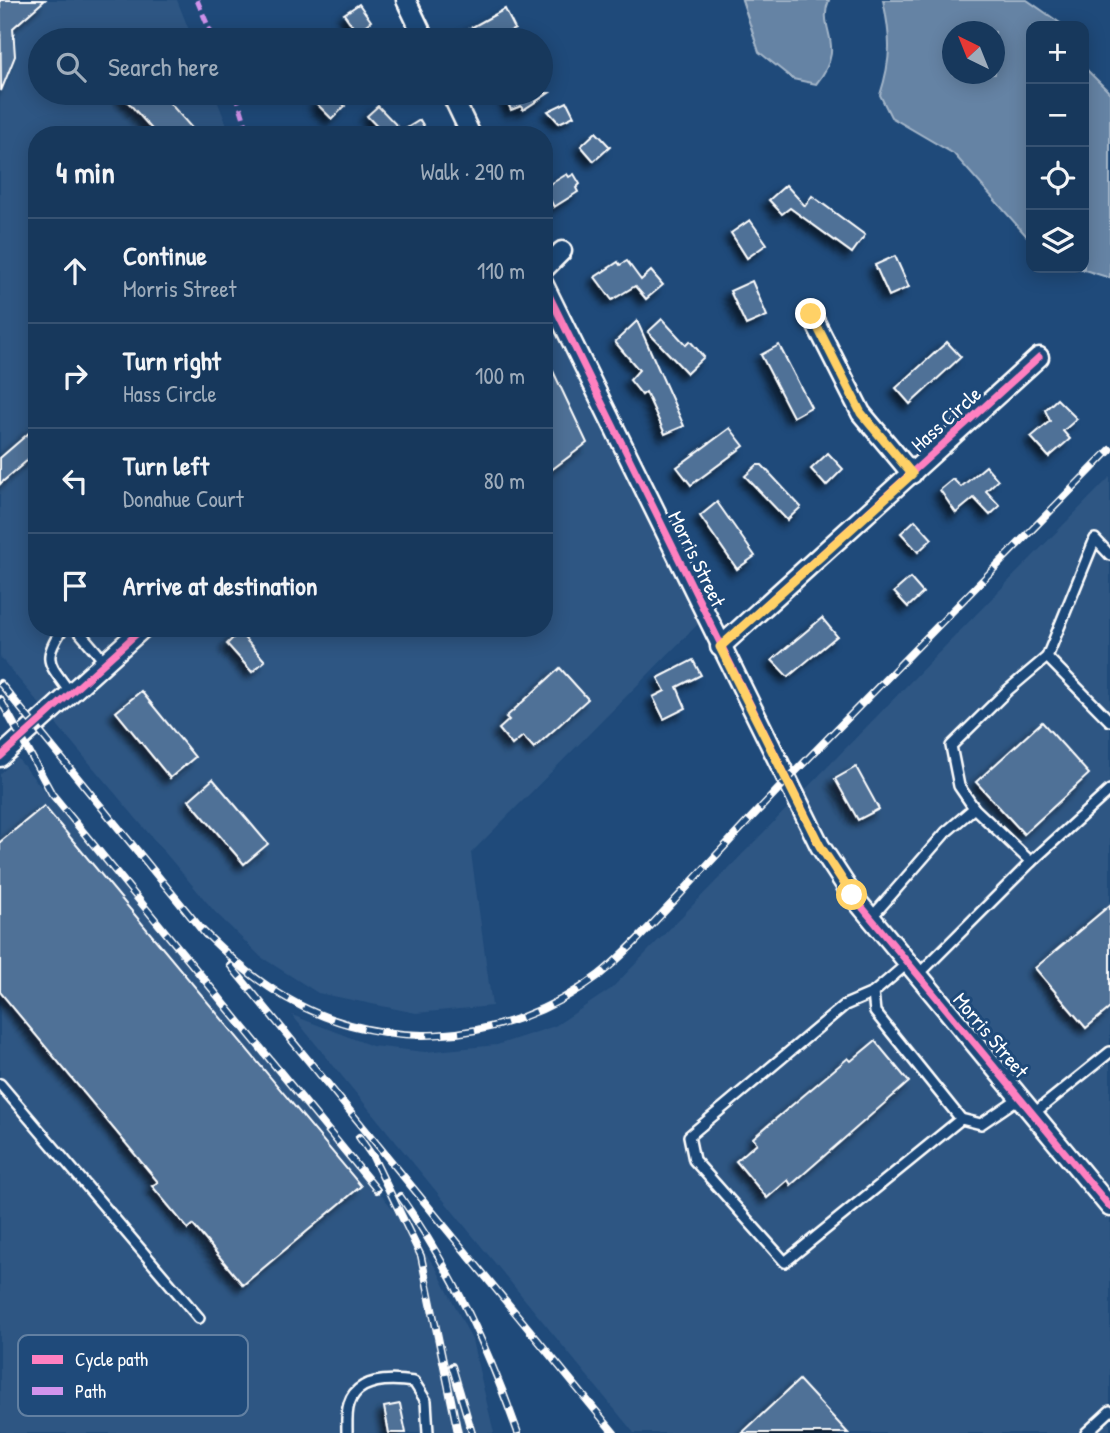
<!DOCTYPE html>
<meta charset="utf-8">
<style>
body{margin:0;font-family:"Patrick Hand",sans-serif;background:#203f62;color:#f1f3f6}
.controls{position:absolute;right:21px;top:21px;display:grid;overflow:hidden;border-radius:14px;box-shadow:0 4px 18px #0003}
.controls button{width:63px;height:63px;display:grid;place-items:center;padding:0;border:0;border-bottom:2px solid #365272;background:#17385c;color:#f1f3f6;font:35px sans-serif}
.compass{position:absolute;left:942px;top:21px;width:63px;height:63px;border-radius:50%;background:#17385c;box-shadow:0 4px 18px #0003;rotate:317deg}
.stop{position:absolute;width:21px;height:21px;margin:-16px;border:5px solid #ffd166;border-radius:50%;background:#fff}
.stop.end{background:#ffd166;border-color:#fff;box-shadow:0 2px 7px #0008}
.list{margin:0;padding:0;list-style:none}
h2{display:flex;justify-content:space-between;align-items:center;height:91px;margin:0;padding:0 28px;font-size:30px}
h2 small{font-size:23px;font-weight:400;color:#9eacbb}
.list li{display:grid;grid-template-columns:46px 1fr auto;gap:21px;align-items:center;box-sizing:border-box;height:105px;padding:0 28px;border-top:2px solid #365272}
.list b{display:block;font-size:26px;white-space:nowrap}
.list p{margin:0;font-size:23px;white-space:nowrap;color:#9eacbb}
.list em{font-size:23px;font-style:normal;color:#9eacbb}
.icon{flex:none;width:38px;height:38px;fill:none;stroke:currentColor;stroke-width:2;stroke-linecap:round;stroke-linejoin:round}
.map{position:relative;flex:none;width:1110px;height:1433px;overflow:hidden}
.search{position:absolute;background:#17385c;box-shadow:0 4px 18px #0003;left:28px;top:28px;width:525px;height:77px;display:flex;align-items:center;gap:18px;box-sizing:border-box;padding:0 24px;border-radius:38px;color:#9eacbb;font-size:26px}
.panel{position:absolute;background:#17385c;box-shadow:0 4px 18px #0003;left:28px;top:126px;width:525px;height:511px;border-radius:28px}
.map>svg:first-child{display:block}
.built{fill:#2e5683}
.water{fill:#6583a4;stroke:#a3b5c8;stroke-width:2;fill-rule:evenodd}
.building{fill:#507197;stroke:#fff;stroke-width:2;filter:url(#shadow)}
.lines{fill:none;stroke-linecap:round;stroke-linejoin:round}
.lane-casing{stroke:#fff;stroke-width:14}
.street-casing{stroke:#fff;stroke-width:23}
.lane{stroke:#1f4a7a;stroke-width:9}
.street{stroke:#1f4a7a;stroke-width:18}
.rail-casing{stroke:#fff;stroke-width:8}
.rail{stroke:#1f4a7a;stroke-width:5;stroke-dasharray:16;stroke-linecap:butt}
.quiet{stroke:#d193ec;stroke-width:5;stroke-dasharray:10 5;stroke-linecap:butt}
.cycleway-casing{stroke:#1f4a7a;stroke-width:11}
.cycleway{stroke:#ff80c0;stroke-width:7}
.route{stroke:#ffd166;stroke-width:9}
.labels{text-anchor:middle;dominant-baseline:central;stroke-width:6;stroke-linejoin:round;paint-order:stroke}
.street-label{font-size:21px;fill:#fff;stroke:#1f4a7a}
.key{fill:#1f4a7a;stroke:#6280a2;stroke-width:2}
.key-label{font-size:19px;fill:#fff}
</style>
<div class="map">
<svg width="1110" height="1433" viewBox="0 0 1110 1433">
<defs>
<filter id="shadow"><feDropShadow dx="-6" dy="6" stdDeviation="3.5" flood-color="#0009"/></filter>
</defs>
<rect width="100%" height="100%" fill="#1f4a7a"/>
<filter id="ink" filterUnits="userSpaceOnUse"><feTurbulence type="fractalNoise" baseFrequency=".0143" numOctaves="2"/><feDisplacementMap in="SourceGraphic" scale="14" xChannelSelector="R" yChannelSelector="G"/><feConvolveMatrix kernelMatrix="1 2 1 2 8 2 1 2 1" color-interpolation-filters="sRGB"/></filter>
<g filter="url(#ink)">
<!-- built -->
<g class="built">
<path d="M0,0H177L193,40H40V93H214L231,135H37V628H544V285L705,617L471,853L492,1006L416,1013L318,993L261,957L215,912L0,657Z"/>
<path d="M1110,477V1433H634L292,1015L372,1046L425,1052L497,1045L555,1026L611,989Z"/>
<path d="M17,758L388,1203L436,1268L472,1340L494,1433H0V774Z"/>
</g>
<!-- water -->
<g class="water">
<path d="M742,0H829C816,31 849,43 816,84L793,79L759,52Z"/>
<path d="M883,0H1027L1063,25L1031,26V241L954,154L891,117L880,95C892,58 891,37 883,0ZM953,32H995V74H953Z"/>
<path d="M1084,67L1110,93V278L1078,268H1084Z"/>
</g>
<!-- building -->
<g class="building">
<path d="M0,0H45L13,28L15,56L1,91Z"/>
<path d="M359,4L371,21L357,32L344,14Z"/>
<path d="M505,9L515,29L492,40H472L467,30Z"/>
<path d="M120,93H161L198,135H157Z"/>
<path d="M327,93H333L345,106L332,119L316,103Z"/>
<path d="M515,93H549L523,110L521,106L511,110L506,99Z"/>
<path d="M567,102L574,116L559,123L548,111Z"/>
<path d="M378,106L402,131L420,120L429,135H385L367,116Z"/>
<path d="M596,132L610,147L594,161L581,146Z"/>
<path d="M567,174L569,177L574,174L580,184L576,188L578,192L554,207L544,188Z"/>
<path d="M786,185L805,206L812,196L865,235L852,253L790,208L782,214L769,200Z"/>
<path d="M750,220L767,244L747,258L731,233Z"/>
<path d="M895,256L909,287L889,296L875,265Z"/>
<path d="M627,261L641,280L651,271L663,285L646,299L635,286L612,300L595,277L618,262L620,265Z"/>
<path d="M752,281L767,316L746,325L730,291Z"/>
<path d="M662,319L686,345L690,341L704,357L687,373L648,332Z"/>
<path d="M637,321L684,426L665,434L646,392L642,395L630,380L639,370L615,342Z"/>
<path d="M947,342L961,357L910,404L896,388Z"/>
<path d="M779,345L811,407L793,417L761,355Z"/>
<path d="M544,352L587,443L550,471L544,460Z"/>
<path d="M1057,399L1077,419L1063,431L1070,439L1049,457L1031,437L1050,421L1045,410Z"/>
<path d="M37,426V452L0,484V458Z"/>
<path d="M730,428L744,446L691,485L677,467Z"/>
<path d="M828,453L843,469L826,486L811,469Z"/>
<path d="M757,465H762L801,507L787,520L745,476Z"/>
<path d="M986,466L998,480L986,491L1000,506L990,515L974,498L956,513L940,490L953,479L961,487Z"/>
<path d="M717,502L755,556L737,569L700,516Z"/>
<path d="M915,520L932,539L918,552L901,533Z"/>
<path d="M910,578L923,593L908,607L894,592Z"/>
<path d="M822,618L837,636L788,677L772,660Z"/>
<path d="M239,632L265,661L252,672L227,644Z"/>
<path d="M693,660L701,675L677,687L686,708L664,719L653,697L665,691L658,678Z"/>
<path d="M560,668L588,699L534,748L523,736L512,745L499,729L509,720L506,717Z"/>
<path d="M141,691L195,757L170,778L116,712Z"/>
<path d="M1042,722L1089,774L1024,834L976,782Z"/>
<path d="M856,767L879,809L858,820L835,779Z"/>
<path d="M213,779L268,844L244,864L189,800Z"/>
<path d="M44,806L361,1186L243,1285L193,1225L188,1229L152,1186L158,1182L0,992V842Z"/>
<path d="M1110,905V1008L1086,1028L1035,968Z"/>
<path d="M875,1041L909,1082L791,1185L788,1180L767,1198L736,1161L757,1143L753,1138L848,1058L851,1061Z"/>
<path d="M799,1380L848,1433H742Z"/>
<path d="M400,1404L406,1433H389L384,1407Z"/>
</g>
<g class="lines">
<!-- lane casing -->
<g class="lane-casing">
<g id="lane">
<path d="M63,628C40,662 50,663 71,694"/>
<path d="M76,628L105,662"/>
<path d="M1047,657L1095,539L1110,555"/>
<path d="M974,808L959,786L951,746L1008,690L1047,657L1110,721"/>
<path d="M1031,862L1110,790"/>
<path d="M871,918L946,832L974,808L1031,862L918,975"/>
<path d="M908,963L873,993L875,1012L961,1119L981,1124L1019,1098"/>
<path d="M873,993L845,1005L689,1136L694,1160L785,1262L961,1119"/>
<path d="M0,1084L199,1318"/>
<path d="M1033,1114L1110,1052"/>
<path d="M347,1433C347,1424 346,1413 349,1404C357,1377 393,1379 414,1382L426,1401L428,1433"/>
<path d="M1086,1433L1110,1411"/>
</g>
</g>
<!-- street casing -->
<g class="street-casing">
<g id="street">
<path d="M406,0L425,40"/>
<path d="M451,93L471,135"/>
<path d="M544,269L562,251"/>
<path d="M544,285L820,846L852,895L1110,1207"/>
<path d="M811,314L861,413L912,474"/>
<path d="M720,647L1039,357"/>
<path d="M0,757L143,628"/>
</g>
</g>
<!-- lane -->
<use href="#lane" class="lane"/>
<!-- street -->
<use href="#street" class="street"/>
<!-- rail casing -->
<g class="rail-casing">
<g id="rail">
<path d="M0,683L206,935"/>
<path d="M0,699L52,794L377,1190"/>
<path d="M202,930C223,950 244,971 269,987C371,1057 503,1048 599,975C627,953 651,925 675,900C714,858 752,816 792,775C898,667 1004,558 1110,450"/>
<path d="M230,965L614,1433"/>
<path d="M359,1137L373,1157L421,1256L458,1433"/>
<path d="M400,1196C452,1270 488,1348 518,1433"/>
<path d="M452,1366L472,1433"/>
</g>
</g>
<!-- rail -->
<use href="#rail" class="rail"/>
<!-- quiet -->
<g class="quiet">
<path d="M197,0L214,40"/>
<path d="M236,93L249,135"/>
</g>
<!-- cycleway casing -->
<g class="cycleway-casing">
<g id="cycleway">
<path d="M544,285L820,846L852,895L1110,1207"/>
<path d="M720,647L1039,357"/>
<path d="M0,757L143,628"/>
</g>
</g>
<!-- cycleway -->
<use href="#cycleway" class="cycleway"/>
</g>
</g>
<g class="lines" filter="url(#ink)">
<!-- route -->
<path class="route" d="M811,314L861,413L912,474L720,647L820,846L852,895"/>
</g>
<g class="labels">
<!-- street labels -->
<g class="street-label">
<text transform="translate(946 419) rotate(-42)">Hass Circle</text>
<text transform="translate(697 559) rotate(64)">Morris Street</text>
<text transform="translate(991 1035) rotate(50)">Morris Street</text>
</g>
</g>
<!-- legend -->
<rect x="18" y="1335" width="230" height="81" rx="10" class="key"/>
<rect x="32" y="1355" width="31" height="9" fill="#ff80c0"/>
<rect x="32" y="1387" width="31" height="8" fill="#d193ec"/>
<g class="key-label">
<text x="75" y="1366">Cycle path</text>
<text x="75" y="1398">Path</text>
</g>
</svg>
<div class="controls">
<button>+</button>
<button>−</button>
<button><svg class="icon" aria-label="locate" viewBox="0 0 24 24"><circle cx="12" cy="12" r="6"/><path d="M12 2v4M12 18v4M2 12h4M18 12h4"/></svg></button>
<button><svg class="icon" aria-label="layers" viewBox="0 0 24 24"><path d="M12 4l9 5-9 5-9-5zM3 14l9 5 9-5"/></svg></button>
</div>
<svg class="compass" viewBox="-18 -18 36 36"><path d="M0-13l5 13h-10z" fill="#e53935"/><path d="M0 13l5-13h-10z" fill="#9eacbb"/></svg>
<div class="stop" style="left:852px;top:895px"></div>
<div class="stop end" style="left:811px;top:314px"></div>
<div class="search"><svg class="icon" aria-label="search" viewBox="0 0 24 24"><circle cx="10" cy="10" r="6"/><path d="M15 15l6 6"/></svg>Search here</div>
<section class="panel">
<h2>4 min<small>Walk · 290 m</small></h2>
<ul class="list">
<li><svg class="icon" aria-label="ahead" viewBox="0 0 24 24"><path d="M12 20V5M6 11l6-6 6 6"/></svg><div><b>Continue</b><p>Morris Street</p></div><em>110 m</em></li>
<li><svg class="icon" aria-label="right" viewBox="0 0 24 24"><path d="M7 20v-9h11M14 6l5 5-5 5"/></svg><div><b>Turn right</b><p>Hass Circle</p></div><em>100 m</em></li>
<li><svg class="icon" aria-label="left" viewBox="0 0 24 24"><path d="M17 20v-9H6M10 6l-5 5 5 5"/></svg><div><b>Turn left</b><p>Donahue Court</p></div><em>80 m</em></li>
<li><svg class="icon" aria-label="arrive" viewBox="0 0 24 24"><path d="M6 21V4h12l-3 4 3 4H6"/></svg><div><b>Arrive at destination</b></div></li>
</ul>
</section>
</div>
